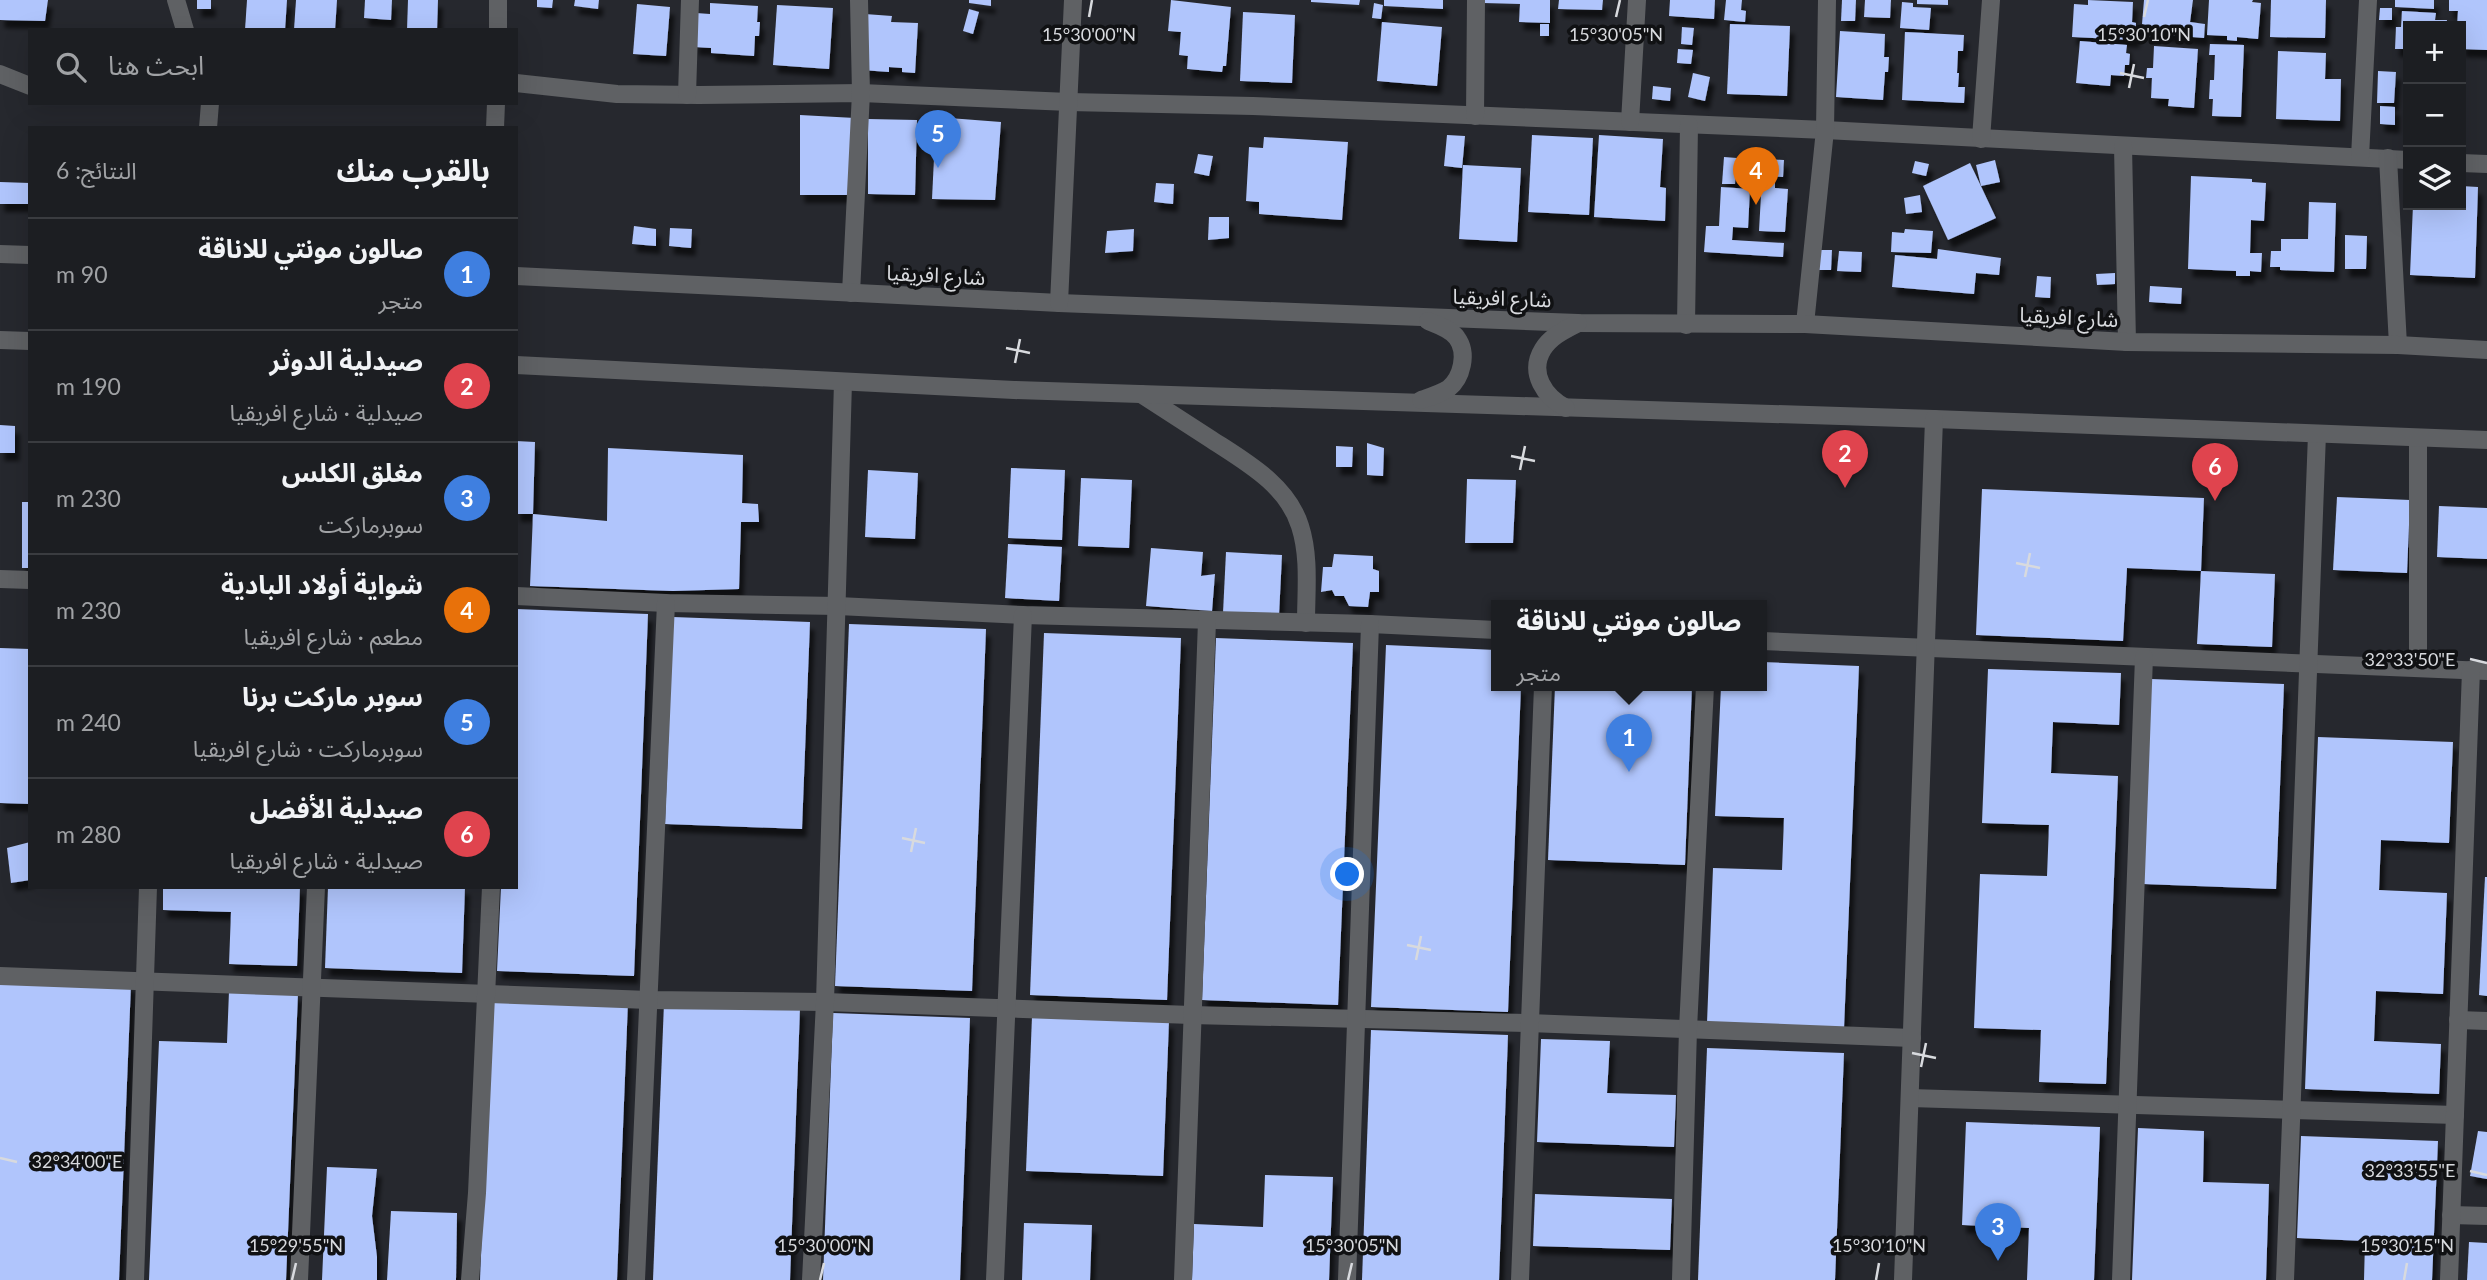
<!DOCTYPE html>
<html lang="ar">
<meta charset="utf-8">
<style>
body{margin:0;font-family:Lato,"Noto Sans Arabic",sans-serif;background:#292b2f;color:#f1f3f6;direction:rtl}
.controls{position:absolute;right:21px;top:21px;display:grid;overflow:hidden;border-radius:0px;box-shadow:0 7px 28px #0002}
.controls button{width:63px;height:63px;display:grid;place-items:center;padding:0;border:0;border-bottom:2px solid #3a3c40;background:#1c1e22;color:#f1f3f6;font:35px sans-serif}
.you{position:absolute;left:1348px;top:875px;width:24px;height:24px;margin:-18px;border:5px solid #fff;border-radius:50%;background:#1a73e8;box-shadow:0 0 0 10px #1a73e833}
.badge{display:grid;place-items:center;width:46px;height:46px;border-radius:50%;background:#adc610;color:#fff;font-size:23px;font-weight:700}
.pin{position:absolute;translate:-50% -58px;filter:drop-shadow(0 2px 4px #0008)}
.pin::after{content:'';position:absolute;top:37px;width:24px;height:21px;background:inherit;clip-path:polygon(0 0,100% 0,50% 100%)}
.popup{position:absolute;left:1491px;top:600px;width:276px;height:91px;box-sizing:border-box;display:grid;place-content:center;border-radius:0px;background:#1c1e22;filter:drop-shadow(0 2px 5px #0005);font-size:23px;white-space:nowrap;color:#a0a2a5}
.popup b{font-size:26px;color:#f1f3f6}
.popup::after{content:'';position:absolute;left:50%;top:100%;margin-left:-14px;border:14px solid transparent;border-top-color:#1c1e22}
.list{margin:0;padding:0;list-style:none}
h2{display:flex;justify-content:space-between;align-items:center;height:91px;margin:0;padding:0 28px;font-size:30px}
h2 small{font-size:23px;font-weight:400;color:#a0a2a5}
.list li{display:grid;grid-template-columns:46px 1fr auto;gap:21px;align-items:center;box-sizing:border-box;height:112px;padding:0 28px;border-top:2px solid #3a3c40}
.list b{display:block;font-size:26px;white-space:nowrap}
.list p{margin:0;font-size:23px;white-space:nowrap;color:#a0a2a5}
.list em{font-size:23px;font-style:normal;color:#a0a2a5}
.icon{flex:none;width:38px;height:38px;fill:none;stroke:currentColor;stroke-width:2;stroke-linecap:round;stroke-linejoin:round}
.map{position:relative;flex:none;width:2487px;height:1280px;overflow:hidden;direction:ltr}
.search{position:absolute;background:#1c1e22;box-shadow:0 7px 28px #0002;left:28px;top:28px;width:490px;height:77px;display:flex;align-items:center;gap:18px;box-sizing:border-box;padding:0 24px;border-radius:0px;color:#a0a2a5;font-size:26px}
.panel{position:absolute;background:#1c1e22;box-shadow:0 7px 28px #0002;left:28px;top:126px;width:490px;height:763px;border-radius:0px;direction:rtl}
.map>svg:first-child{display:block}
.building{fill:#b0c5fc;filter:url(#shadow)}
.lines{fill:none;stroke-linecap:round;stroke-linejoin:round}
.minor{stroke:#5f6164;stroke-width:18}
.tertiary{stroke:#5f6164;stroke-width:18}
.ticks{fill:none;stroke:#d8dade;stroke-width:2.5}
.labels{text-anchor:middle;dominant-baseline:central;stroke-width:7;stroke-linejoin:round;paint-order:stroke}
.street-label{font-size:21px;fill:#d8dade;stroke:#101113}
.ticks-label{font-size:18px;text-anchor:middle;fill:#d8dade;stroke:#101113;stroke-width:7;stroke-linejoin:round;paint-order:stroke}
</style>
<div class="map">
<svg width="2487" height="1280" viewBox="0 0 2487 1280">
<defs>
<filter id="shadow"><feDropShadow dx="4.5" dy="8" stdDeviation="2" flood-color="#0009"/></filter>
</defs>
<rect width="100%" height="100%" fill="#26282e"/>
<!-- building -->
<g class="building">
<path d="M0,0H48L45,21L0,20Z"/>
<rect x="197" y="0" width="14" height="9"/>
<path d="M247,0H287L285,30H245Z"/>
<path d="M296,0H337L335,30H294Z"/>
<path d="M365,0H392L391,20L364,18Z"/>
<path d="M408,0H438L437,30H407Z"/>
<path d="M537,0H553L552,8L537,7Z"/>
<path d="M575,0H599L598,9L574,6Z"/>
<path d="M969,0H991V6L969,3Z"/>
<path d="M1171,0L1231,7L1226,66H1223L1222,72L1187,69L1188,56L1179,55L1181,32L1168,31Z"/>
<path d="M1311,0H1360L1359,5L1311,2Z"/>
<path d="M1384,0H1443V9L1384,6Z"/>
<path d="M1483,0H1550V23L1519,22L1520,4L1483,3Z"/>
<path d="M1559,0H1603L1602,10L1558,9Z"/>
<path d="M1670,0H1715L1714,19L1669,16Z"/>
<path d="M1726,0H1742L1741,10L1746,11L1745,22L1724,20Z"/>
<path d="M1842,0H1856L1855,21H1841Z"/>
<path d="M1865,0H1891L1890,18L1864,17Z"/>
<path d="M1917,0H1948V5L1917,4Z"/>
<path d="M2088,0L2133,2L2132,22L2136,23L2135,40L2072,37L2074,4L2088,5Z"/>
<path d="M2144,0H2193L2190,22L2205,24L2204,38L2146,33L2147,25L2142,24Z"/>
<path d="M2209,0H2253L2252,2L2261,3L2258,39L2237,37V41L2227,40V36L2207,35Z"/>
<path d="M2271,0H2326L2325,38L2270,37Z"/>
<path d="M2395,0H2434V9L2395,7Z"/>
<path d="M2449,0H2487V50L2461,49V26H2457L2458,11H2449Z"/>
<path d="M1902,2L1913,3V7L1931,8L1929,30L1900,28Z"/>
<path d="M710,3L758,6L757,22H760L759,36H755L754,56L711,53V48L694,47L696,13L710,14Z"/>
<path d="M1374,3L1383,5L1381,19L1372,18Z"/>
<path d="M637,4L670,7L666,56L633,54Z"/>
<path d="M777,5L833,8L829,69L773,65Z"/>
<path d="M2380,8H2392V20H2379Z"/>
<path d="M969,9L979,12L973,34L963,31Z"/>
<path d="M2402,11L2436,13L2435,20H2447L2446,26H2408V49H2395L2396,27H2401Z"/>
<path d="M1243,12L1295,15L1292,83L1240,81Z"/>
<path d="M865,14L892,16L891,22L918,23L915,73L902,72V68L889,67V72L862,70Z"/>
<path d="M1382,22L1442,27L1437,86L1377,81Z"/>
<rect x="1540" y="24" width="9" height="12"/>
<path d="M1730,24L1790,26L1787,96L1727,94Z"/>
<path d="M1682,27L1694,28L1692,45L1681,44Z"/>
<path d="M1840,31L1885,34L1884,57H1889L1888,72H1885L1883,100L1836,97Z"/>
<path d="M1905,32L1964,35L1963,51H1958L1957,73H1959L1958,87H1965L1964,103L1902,100Z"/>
<path d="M2080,41L2127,45L2126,53L2130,54L2129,65H2125L2124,76L2111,75L2110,86L2076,83Z"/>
<path d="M2210,44L2244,45L2241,117L2212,116L2213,99H2209L2210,80H2214L2215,55H2209Z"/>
<path d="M2154,46L2198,49L2194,108L2168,106L2169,99L2151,98L2152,78H2146L2147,68H2153Z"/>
<path d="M1678,49L1693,50L1691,64L1677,63Z"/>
<path d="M2278,51L2326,53L2325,79H2341L2340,121L2276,119Z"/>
<path d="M2378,71L2396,72L2394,103H2377Z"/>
<path d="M1693,73L1710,77L1705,101L1688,97Z"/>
<path d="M1653,86L1671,88L1670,101L1652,99Z"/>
<path d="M2380,106L2395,107V125L2380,124Z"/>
<path d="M800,115L855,118L853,195H800Z"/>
<path d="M936,117L1001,122L995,200L932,199Z"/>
<path d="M868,119L917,120L915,195L868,194Z"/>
<path d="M1447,135L1465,136L1462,168L1444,166Z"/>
<path d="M1532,135L1593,138L1589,215L1528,212Z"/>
<path d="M1599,135L1663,139L1660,187L1666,188L1665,221L1594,217Z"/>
<path d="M1264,137L1348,142L1342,220L1259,214V202L1246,201L1249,147L1263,148Z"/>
<path d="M1198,154L1213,156L1209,176L1194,173Z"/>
<path d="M1724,157L1737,158L1735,184H1722Z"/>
<path d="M1748,158L1784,160L1783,177L1747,175Z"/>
<path d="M1995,160L2000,182L1981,186L1976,165Z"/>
<path d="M1915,161L1929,164L1926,176L1912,173Z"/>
<path d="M1970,163L1996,218L1948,240L1923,186Z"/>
<path d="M1463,165L1521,168L1517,242L1459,239Z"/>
<path d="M2191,176L2252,179V182L2266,183L2264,221L2251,220L2250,253H2262L2261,272L2250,271V276H2236V271L2188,269Z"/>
<path d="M1762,177L1775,178V188L1788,189L1785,232L1759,231Z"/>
<path d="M0,182L30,183V204H0Z"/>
<path d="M1156,183L1174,184L1173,204L1154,202Z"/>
<path d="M2461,186L2478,187L2475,278L2410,275L2413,205H2461Z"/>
<path d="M1721,187L1750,189L1748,228L1733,227L1732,240L1784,243L1783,257L1704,252L1706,226H1719Z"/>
<path d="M1920,195L1922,212L1906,214L1904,198Z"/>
<path d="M2309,202L2336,203L2334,272L2280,270V267H2270L2271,251H2281V239H2308Z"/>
<path d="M1209,217H1229V238L1208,240Z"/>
<path d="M634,226L656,229V246L632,244Z"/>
<path d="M670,228L692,229L691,248L669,246Z"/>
<path d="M1134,229L1133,251L1105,253L1107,231Z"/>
<path d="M1905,229L1933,231L1931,253L1891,252L1892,232L1904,233Z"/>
<path d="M2345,235L2367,236L2366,269H2345Z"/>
<path d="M1938,249L2001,258L1999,275L1976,273L1974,294L1892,287L1895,255L1937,259Z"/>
<path d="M1818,250H1832L1831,270H1817Z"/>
<path d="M1839,251L1862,252L1861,272L1837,271Z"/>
<path d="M2115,273V284L2097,285L2096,274Z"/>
<path d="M2037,276L2051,277L2050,298L2035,297Z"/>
<path d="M2150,286L2182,288L2181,304L2149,302Z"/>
<path d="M0,425L15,426V453H0Z"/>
<path d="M516,441L535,442L533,514L607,521L608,448L743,455L742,503L758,504L759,522H741L739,589L673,591L530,586L533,514H516Z"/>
<path d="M1367,443L1384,448L1383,476L1367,475Z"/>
<path d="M1336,446L1353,447L1352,467H1336Z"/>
<path d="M1011,468L1065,470L1062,540L1008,538Z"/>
<path d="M868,470L918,473L915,539L865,537Z"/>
<path d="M1081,478L1132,480L1129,548L1078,546Z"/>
<path d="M1467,479L1516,480L1513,543H1465Z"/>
<path d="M1982,489L2204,498L2201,571L2275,574L2272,647L2197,644L2201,571L2127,568L2123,641L1976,635Z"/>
<path d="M2337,497L2410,500L2407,573L2333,570Z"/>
<rect x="22" y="502" width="8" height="66"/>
<path d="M2439,506L2487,508V559L2437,557Z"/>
<path d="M1008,544L1062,547L1059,601L1005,598Z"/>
<path d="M1151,548L1203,552L1201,576L1215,574L1212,611L1146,606Z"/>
<path d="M1226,552L1282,555L1279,615L1223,613Z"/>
<path d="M1334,554L1373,556V569L1379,571V592H1370L1368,607L1349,606L1344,596H1335L1332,590L1321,592L1323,567H1332Z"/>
<path d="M516,609L648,614L634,976L497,971L501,887H516Z"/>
<path d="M673,617L810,622L802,829L665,824Z"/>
<path d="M849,624L986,629L972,991L835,986Z"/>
<path d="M1044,633L1181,638L1167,1000L1030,995Z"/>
<path d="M1216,638L1353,643L1338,1005L1202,1000Z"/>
<path d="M1386,645L1496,650V686H1521L1508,1012L1371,1007Z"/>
<path d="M0,648L30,649V804L0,803Z"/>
<path d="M1762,662L1859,666L1844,1028L1707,1023L1713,868L1782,870L1784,818L1715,816L1721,686H1762Z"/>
<path d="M1988,669L2121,673L2119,725L2053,722L2051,773L2118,776L2106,1084L2039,1082L2041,1030L1974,1028L1980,874L2047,876L2049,825L1982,823Z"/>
<path d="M2151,679L2284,684L2276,889L2143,884Z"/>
<path d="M1555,686H1692L1685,865L1548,860Z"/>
<path d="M2318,737L2453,742L2449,843L2381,840L2379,890L2447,893L2443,994L2376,991L2374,1041L2441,1044L2439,1094L2305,1089Z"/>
<path d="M30,842V880L11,883L7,848Z"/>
<path d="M2485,877H2487V996L2479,995Z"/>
<path d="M163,887H300L297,966L229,964L231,912L163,910Z"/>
<path d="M328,887H465L462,973L325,968Z"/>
<path d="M0,979L131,984L119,1280H0Z"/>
<path d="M229,991L298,994L286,1280H149L159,1041L227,1043Z"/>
<path d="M491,996L628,1001L617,1280H480Z"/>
<path d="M664,1003L800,1008L790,1280H653Z"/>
<path d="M833,1013L970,1018L960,1280H823Z"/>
<path d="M1032,1016L1169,1021L1163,1176L1026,1171Z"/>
<path d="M1371,1030L1508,1035L1499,1280H1362Z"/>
<path d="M1541,1039L1610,1041L1607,1093L1676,1095L1674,1147L1537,1142Z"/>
<path d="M1707,1048L1844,1053L1835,1280H1698Z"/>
<path d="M1966,1122L2100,1127L2094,1280H2027L2029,1228L1962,1225Z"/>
<path d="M2138,1128L2204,1131L2203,1182L2269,1184L2266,1280H2132Z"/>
<path d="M2478,1131L2487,1132V1179L2470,1176Z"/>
<path d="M2301,1136L2438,1141L2432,1280H2364L2365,1241L2297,1238Z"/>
<path d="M327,1167L377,1169L372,1216L377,1257V1280H322Z"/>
<path d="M1265,1175L1333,1177L1329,1280H1192L1194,1224L1263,1227Z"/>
<path d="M1535,1194L1672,1199L1670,1250L1533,1246Z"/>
<path d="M391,1211L457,1213L456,1280H387Z"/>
<path d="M1024,1223L1092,1225L1090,1280H1022Z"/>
<path d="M2469,1242L2487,1243V1280H2467Z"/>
</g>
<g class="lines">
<!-- minor -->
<g class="minor">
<path d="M176,0L185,30"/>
<path d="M498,30V0"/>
<path d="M0,74L30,86"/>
<path d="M516,83L617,94L699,95L861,93L1069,102L1253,106L1825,130L2408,160"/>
<path d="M687,95L690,0"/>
<path d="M1475,116L1476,0"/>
<path d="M1630,122L1637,0"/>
<path d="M208,128L210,103"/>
<path d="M495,128L496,103"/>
<path d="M1981,139L1991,0"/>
<path d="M2123,146L2127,342"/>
<path d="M2360,157L2368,0"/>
<path d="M2388,158L2398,345"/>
<path d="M2461,163L2487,164"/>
<path d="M851,293L861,93L859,0"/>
<path d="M1805,324L1825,130L1827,0"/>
<path d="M1686,325L1689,125"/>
<path d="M1141,394C1164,409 1187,424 1209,438C1244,461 1287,484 1300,526C1310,557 1306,591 1306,623"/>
<path d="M2418,439V668"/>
<path d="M0,579L30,580"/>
<path d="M516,596L666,603L838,606L1023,615L1370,624L1496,630"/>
<path d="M1762,641L2487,671"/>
<path d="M0,976L649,1000L825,1002L1191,1015L1529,1023L1912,1038"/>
<path d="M2458,1020L2487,1021"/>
<path d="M1910,1098L2455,1115"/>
<path d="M2451,1215L2487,1216"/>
<path d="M135,1280L148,887"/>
<path d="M299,1280L316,887"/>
<path d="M470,1280L477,1193L491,887"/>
<path d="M636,1280L666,603"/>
<path d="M811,1280L825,1002L843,382"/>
<path d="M995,1280L1023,615"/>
<path d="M1183,1280L1207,621"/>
<path d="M1347,1280L1370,624"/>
<path d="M1520,1280L1543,686"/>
<path d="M1681,1280L1688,1029L1705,686"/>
<path d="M2121,1280L2144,657"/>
<path d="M2285,1280L2317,434"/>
<path d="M2449,1280L2471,670"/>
</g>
<!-- tertiary -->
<g class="tertiary">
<path d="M0,254L30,255"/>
<path d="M516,276L1059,303L1578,323L1805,324L2127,342L2398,345L2487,350"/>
<path d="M1059,303L1073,0"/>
<path d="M0,340L30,341"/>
<path d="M516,365L1014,390L1934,419L2487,440"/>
<path d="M1421,400C1430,397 1440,394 1448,389C1462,378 1468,353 1457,338C1451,329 1438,325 1428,321"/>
<path d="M1566,408C1545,397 1528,373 1543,349C1551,336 1565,330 1578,323"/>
<path d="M1903,1280L1934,419"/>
</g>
</g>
<!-- ticks -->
<path class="ticks" d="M1089,17L1092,0M1616,17L1620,0M2144,17L2148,0M2120,73L2144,78M2129,88L2134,64M1006,348L1030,353M1015,363L1020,339M1511,456L1535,461M1520,470L1525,446M2016,563L2040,568M2025,577L2030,553M2470,659L2487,663M902,838L925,843M911,852L916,828M1407,945L1431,950M1416,960L1421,936M1912,1053L1936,1058M1921,1067L1926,1043M0,1158L17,1162M2470,1171L2487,1175M292,1280L296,1263M820,1280L824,1263M1348,1280L1352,1263M1876,1280L1879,1263M2404,1280L2407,1263"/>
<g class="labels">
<!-- street labels -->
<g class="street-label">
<text transform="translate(936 274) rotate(3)">شارع افريقيا</text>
<text transform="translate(1502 297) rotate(2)">شارع افريقيا</text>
<text transform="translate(2069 316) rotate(3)">شارع افريقيا</text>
</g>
</g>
<g class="ticks-label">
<text x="1089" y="41">15°30'00"N</text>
<text x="1616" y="41">15°30'05"N</text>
<text x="2144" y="41">15°30'10"N</text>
<text x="2410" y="666">32°33'50"E</text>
<text x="77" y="1168">32°34'00"E</text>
<text x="2410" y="1177">32°33'55"E</text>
<text x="296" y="1252">15°29'55"N</text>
<text x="824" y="1252">15°30'00"N</text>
<text x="1352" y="1252">15°30'05"N</text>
<text x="1879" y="1252">15°30'10"N</text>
<text x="2407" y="1252">15°30'15"N</text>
</g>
</svg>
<div class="controls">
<button>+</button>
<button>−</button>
<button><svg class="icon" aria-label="layers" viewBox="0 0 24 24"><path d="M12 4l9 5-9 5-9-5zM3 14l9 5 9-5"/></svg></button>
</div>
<div class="you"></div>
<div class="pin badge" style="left:1629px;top:772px;background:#3f7fe0">1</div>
<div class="popup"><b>صالون مونتي للاناقة</b>متجر</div>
<div class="pin badge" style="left:1845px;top:488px;background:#e0444e">2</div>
<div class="pin badge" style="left:1998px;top:1261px;background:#3f7fe0">3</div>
<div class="pin badge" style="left:1756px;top:205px;background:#e8710a">4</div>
<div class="pin badge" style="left:938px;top:168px;background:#3f7fe0">5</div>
<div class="pin badge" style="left:2215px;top:501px;background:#e0444e">6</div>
<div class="search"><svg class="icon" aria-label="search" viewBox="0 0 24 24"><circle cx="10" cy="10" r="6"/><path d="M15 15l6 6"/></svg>ابحث هنا</div>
<section class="panel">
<h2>بالقرب منك<small>النتائج: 6</small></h2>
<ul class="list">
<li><span class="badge" style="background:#3f7fe0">1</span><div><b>صالون مونتي للاناقة</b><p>متجر</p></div><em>90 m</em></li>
<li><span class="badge" style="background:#e0444e">2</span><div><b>صيدلية الدوثر</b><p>صيدلية · شارع افريقيا</p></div><em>190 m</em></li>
<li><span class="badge" style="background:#3f7fe0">3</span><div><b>مغلق الكلس</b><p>سوبرماركت</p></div><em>230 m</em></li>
<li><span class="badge" style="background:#e8710a">4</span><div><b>شواية أولاد البادية</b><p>مطعم · شارع افريقيا</p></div><em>230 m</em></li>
<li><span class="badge" style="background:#3f7fe0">5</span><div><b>سوبر ماركت برنا</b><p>سوبرماركت · شارع افريقيا</p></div><em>240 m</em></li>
<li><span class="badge" style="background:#e0444e">6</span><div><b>صيدلية الأفضل</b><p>صيدلية · شارع افريقيا</p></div><em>280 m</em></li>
</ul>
</section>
</div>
